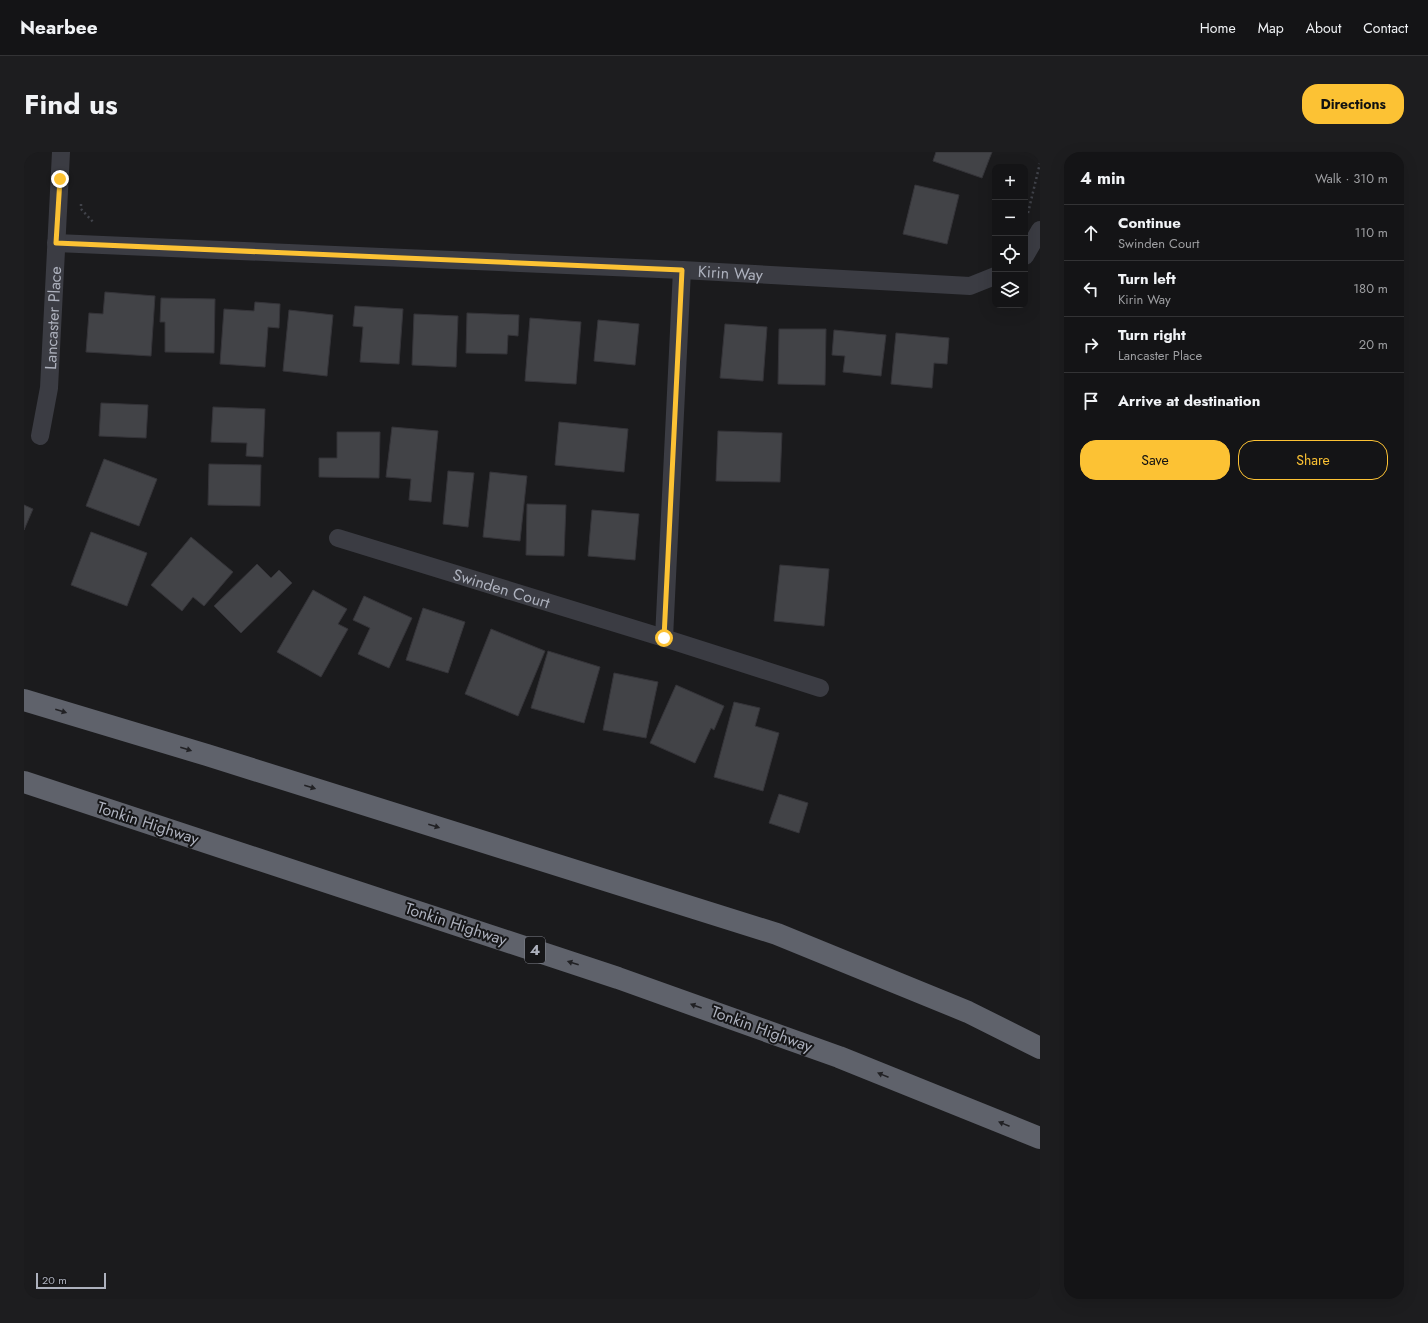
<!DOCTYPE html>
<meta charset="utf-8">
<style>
body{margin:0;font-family:Jost,sans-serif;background:#1d1d1f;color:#f1f3f6}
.controls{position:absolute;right:12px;top:12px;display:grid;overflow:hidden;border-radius:8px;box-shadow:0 4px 16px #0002}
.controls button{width:36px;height:36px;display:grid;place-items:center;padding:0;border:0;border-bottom:1px solid #333335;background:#141416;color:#f1f3f6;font:20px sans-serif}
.scale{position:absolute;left:12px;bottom:10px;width:70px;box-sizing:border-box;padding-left:4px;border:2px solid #adb1bd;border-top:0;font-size:11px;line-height:14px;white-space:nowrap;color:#adb1bd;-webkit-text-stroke:3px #161618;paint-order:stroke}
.stop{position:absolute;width:12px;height:12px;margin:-9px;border:3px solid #fcc234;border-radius:50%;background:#fff}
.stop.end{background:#fcc234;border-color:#fff;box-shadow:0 1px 4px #0008}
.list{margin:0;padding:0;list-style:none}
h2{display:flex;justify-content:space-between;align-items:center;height:52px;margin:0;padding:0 16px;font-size:17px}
h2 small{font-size:13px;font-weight:400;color:#9d9ea1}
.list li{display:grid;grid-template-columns:26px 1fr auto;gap:12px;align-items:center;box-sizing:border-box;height:56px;padding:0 16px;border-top:1px solid #333335}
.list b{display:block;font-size:15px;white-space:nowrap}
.list p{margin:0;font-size:13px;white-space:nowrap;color:#9d9ea1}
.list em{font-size:13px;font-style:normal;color:#9d9ea1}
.actions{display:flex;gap:8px;padding:12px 16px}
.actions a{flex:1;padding:9px 0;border:1px solid #fcc234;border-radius:16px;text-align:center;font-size:14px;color:#fcc234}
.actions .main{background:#fcc234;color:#111}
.icon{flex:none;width:22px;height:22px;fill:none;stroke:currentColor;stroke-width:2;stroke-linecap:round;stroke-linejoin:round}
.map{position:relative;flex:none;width:1016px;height:1147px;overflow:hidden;border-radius:16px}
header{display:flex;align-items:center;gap:24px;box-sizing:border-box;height:56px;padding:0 20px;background:#141416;border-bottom:1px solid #333335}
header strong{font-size:19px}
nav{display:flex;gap:22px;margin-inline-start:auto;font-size:14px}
.intro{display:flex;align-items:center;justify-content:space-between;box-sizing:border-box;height:96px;padding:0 24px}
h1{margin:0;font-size:28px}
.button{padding:10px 18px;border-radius:16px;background:#fcc234;color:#111;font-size:14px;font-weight:700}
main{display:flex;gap:24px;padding:0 24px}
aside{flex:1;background:#141416;border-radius:16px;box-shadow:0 4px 16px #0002}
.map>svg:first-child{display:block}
.building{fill:#424347;stroke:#353439}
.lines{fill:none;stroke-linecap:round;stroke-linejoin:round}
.path{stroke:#41434a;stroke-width:2.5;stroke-dasharray:2 3;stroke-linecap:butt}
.minor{stroke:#3b3c43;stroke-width:18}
.trunk{stroke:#5f626b;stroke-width:22}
.oneway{fill:#212124}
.route{stroke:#fcc234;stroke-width:5}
.labels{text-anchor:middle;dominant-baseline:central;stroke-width:4;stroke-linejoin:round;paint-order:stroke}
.shield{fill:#161618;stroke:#80828c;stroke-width:1}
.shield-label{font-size:15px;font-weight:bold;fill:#adb1bd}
.street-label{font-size:16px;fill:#adb1bd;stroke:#161618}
</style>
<header>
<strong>Nearbee</strong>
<nav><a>Home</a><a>Map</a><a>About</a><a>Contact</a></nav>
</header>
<div class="intro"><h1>Find us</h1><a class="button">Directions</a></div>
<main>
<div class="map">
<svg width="1016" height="1147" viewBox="0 0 1016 1147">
<rect width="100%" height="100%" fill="#1b1b1d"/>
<!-- building -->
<g class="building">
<path d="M912,0H968L958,26L909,9Z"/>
<path d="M891,33L935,43L923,92L879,82Z"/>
<path d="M81,140L131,144L127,204L62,200L65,161L79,162Z"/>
<path d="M137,146L191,147L190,201L141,200V170H136Z"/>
<path d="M231,150L256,152L255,176L244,175L241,215L196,212L200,157L230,159Z"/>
<path d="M331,154L379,157L375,212L336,210L339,175L329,174Z"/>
<path d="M265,158L309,163L303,224L259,219Z"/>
<path d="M443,161L495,163L494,184L484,183L483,202L442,201Z"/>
<path d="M390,162L434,164L432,215L388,213Z"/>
<path d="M506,166L557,170L552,232L501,229Z"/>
<path d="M574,168L615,172L611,213L570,209Z"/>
<path d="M701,172L743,175L739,229L696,226Z"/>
<path d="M755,177H802L801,233L754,232Z"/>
<path d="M810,178L862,183L857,224L819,220L821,204L808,203Z"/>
<path d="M872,181L925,186L923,212L910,211L908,236L867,232Z"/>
<path d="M77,251L124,253L122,286L75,284Z"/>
<path d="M189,255L241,257L239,305L222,304L223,291L187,290Z"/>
<path d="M535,270L604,277L600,320L531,313Z"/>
<path d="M368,275L414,279L407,350L385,348L387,327L362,325Z"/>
<path d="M694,279L758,281L756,330L692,329Z"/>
<path d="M313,280H356L355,326L295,325V306H313Z"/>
<path d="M80,307L133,327L115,374L62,354Z"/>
<path d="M185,312L237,313L236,354L184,353Z"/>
<path d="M424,319L450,321L444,375L419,372Z"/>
<path d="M466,320L503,324L496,389L459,385Z"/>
<path d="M503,352L542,353L540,404L502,403Z"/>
<path d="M0,353L9,357L0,378Z"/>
<path d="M568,358L615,362L611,408L564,404Z"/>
<path d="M67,380L123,401L103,454L47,433Z"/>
<path d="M167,385L209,420L180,454L169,445L158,459L127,433Z"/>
<path d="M233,412L247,426L255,418L268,431L217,481L190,454Z"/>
<path d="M756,413L805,417L800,474L750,469Z"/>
<path d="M289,438L323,457L314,472L324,477L297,525L253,500Z"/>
<path d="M340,444L388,466L365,516L334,502L346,476L329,468Z"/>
<path d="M399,456L441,470L424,521L382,508Z"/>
<path d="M467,477L521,499L494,564L441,542Z"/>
<path d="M524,499L576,515L560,571L507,556Z"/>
<path d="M590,521L634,530L622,586L579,578Z"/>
<path d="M652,533L700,554L690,578L687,576L671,611L626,591Z"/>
<path d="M710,550L736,556L731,574L755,581L739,639L690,625Z"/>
<path d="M755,642L784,651L775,681L745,671Z"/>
</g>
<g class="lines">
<!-- path -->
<g class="path">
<path d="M57,52V57L70,71"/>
<path d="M1004,61L1016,11"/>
</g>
<!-- minor -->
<g class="minor">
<path id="s1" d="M32,91L658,118L946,134L971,124"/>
<path d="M1001,104L1016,78"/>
<path id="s2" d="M16,284L25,236L37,0"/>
<path id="s3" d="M314,386L640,486L796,536"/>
<path d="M640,486L658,118"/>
</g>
<!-- trunk -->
<g class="trunk">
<path d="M0,548L183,603L753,782L944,860L1016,896"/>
<path d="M0,630L594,826L815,905L1016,986"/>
</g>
</g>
<!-- one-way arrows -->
<defs><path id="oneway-solid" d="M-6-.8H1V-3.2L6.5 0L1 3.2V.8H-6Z"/></defs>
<g class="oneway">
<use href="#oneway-solid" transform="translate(37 559) rotate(17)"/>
<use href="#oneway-solid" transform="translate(162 597) rotate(17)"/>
<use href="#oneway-solid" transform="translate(286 635) rotate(17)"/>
<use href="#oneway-solid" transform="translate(410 674) rotate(17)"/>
<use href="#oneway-solid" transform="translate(549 811) rotate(-162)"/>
<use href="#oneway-solid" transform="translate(672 854) rotate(-160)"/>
<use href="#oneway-solid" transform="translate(859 923) rotate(-158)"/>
<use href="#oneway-solid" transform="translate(980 972) rotate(-158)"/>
</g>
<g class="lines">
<!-- route -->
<path class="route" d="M36,27L32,91L658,118L640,486"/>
</g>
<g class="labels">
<!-- shield labels -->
<rect class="shield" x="501" y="785" width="20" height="26" rx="3"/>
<g class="shield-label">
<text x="511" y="798">4</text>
</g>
<!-- street labels -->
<g class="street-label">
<text stroke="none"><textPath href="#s1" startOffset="675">Kirin Way</textPath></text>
<text stroke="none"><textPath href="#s2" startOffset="119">Lancaster Place</textPath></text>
<text stroke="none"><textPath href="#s3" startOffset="171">Swinden Court</textPath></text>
<text transform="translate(124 671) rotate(18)">Tonkin Highway</text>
<text transform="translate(432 772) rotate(18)">Tonkin Highway</text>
<text transform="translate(738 877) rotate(20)">Tonkin Highway</text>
</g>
</g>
</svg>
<div class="controls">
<button>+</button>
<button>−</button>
<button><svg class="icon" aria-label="locate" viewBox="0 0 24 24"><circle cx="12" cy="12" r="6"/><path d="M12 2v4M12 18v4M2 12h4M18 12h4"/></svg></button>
<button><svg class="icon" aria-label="layers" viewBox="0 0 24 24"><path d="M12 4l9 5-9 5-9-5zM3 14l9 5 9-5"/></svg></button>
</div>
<div class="scale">20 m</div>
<div class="stop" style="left:640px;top:486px"></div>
<div class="stop end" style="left:36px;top:27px"></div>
</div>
<aside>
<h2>4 min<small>Walk · 310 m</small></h2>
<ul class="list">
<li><svg class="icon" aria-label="ahead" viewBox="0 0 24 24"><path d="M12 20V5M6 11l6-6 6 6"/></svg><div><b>Continue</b><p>Swinden Court</p></div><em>110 m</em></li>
<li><svg class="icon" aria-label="left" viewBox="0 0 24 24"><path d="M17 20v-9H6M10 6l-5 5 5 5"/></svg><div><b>Turn left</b><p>Kirin Way</p></div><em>180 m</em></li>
<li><svg class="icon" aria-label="right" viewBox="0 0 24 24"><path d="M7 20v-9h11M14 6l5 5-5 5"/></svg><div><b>Turn right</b><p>Lancaster Place</p></div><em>20 m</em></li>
<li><svg class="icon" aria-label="arrive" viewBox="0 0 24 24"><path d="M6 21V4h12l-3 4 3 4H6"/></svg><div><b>Arrive at destination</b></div></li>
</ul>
<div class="actions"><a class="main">Save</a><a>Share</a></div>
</aside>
</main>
